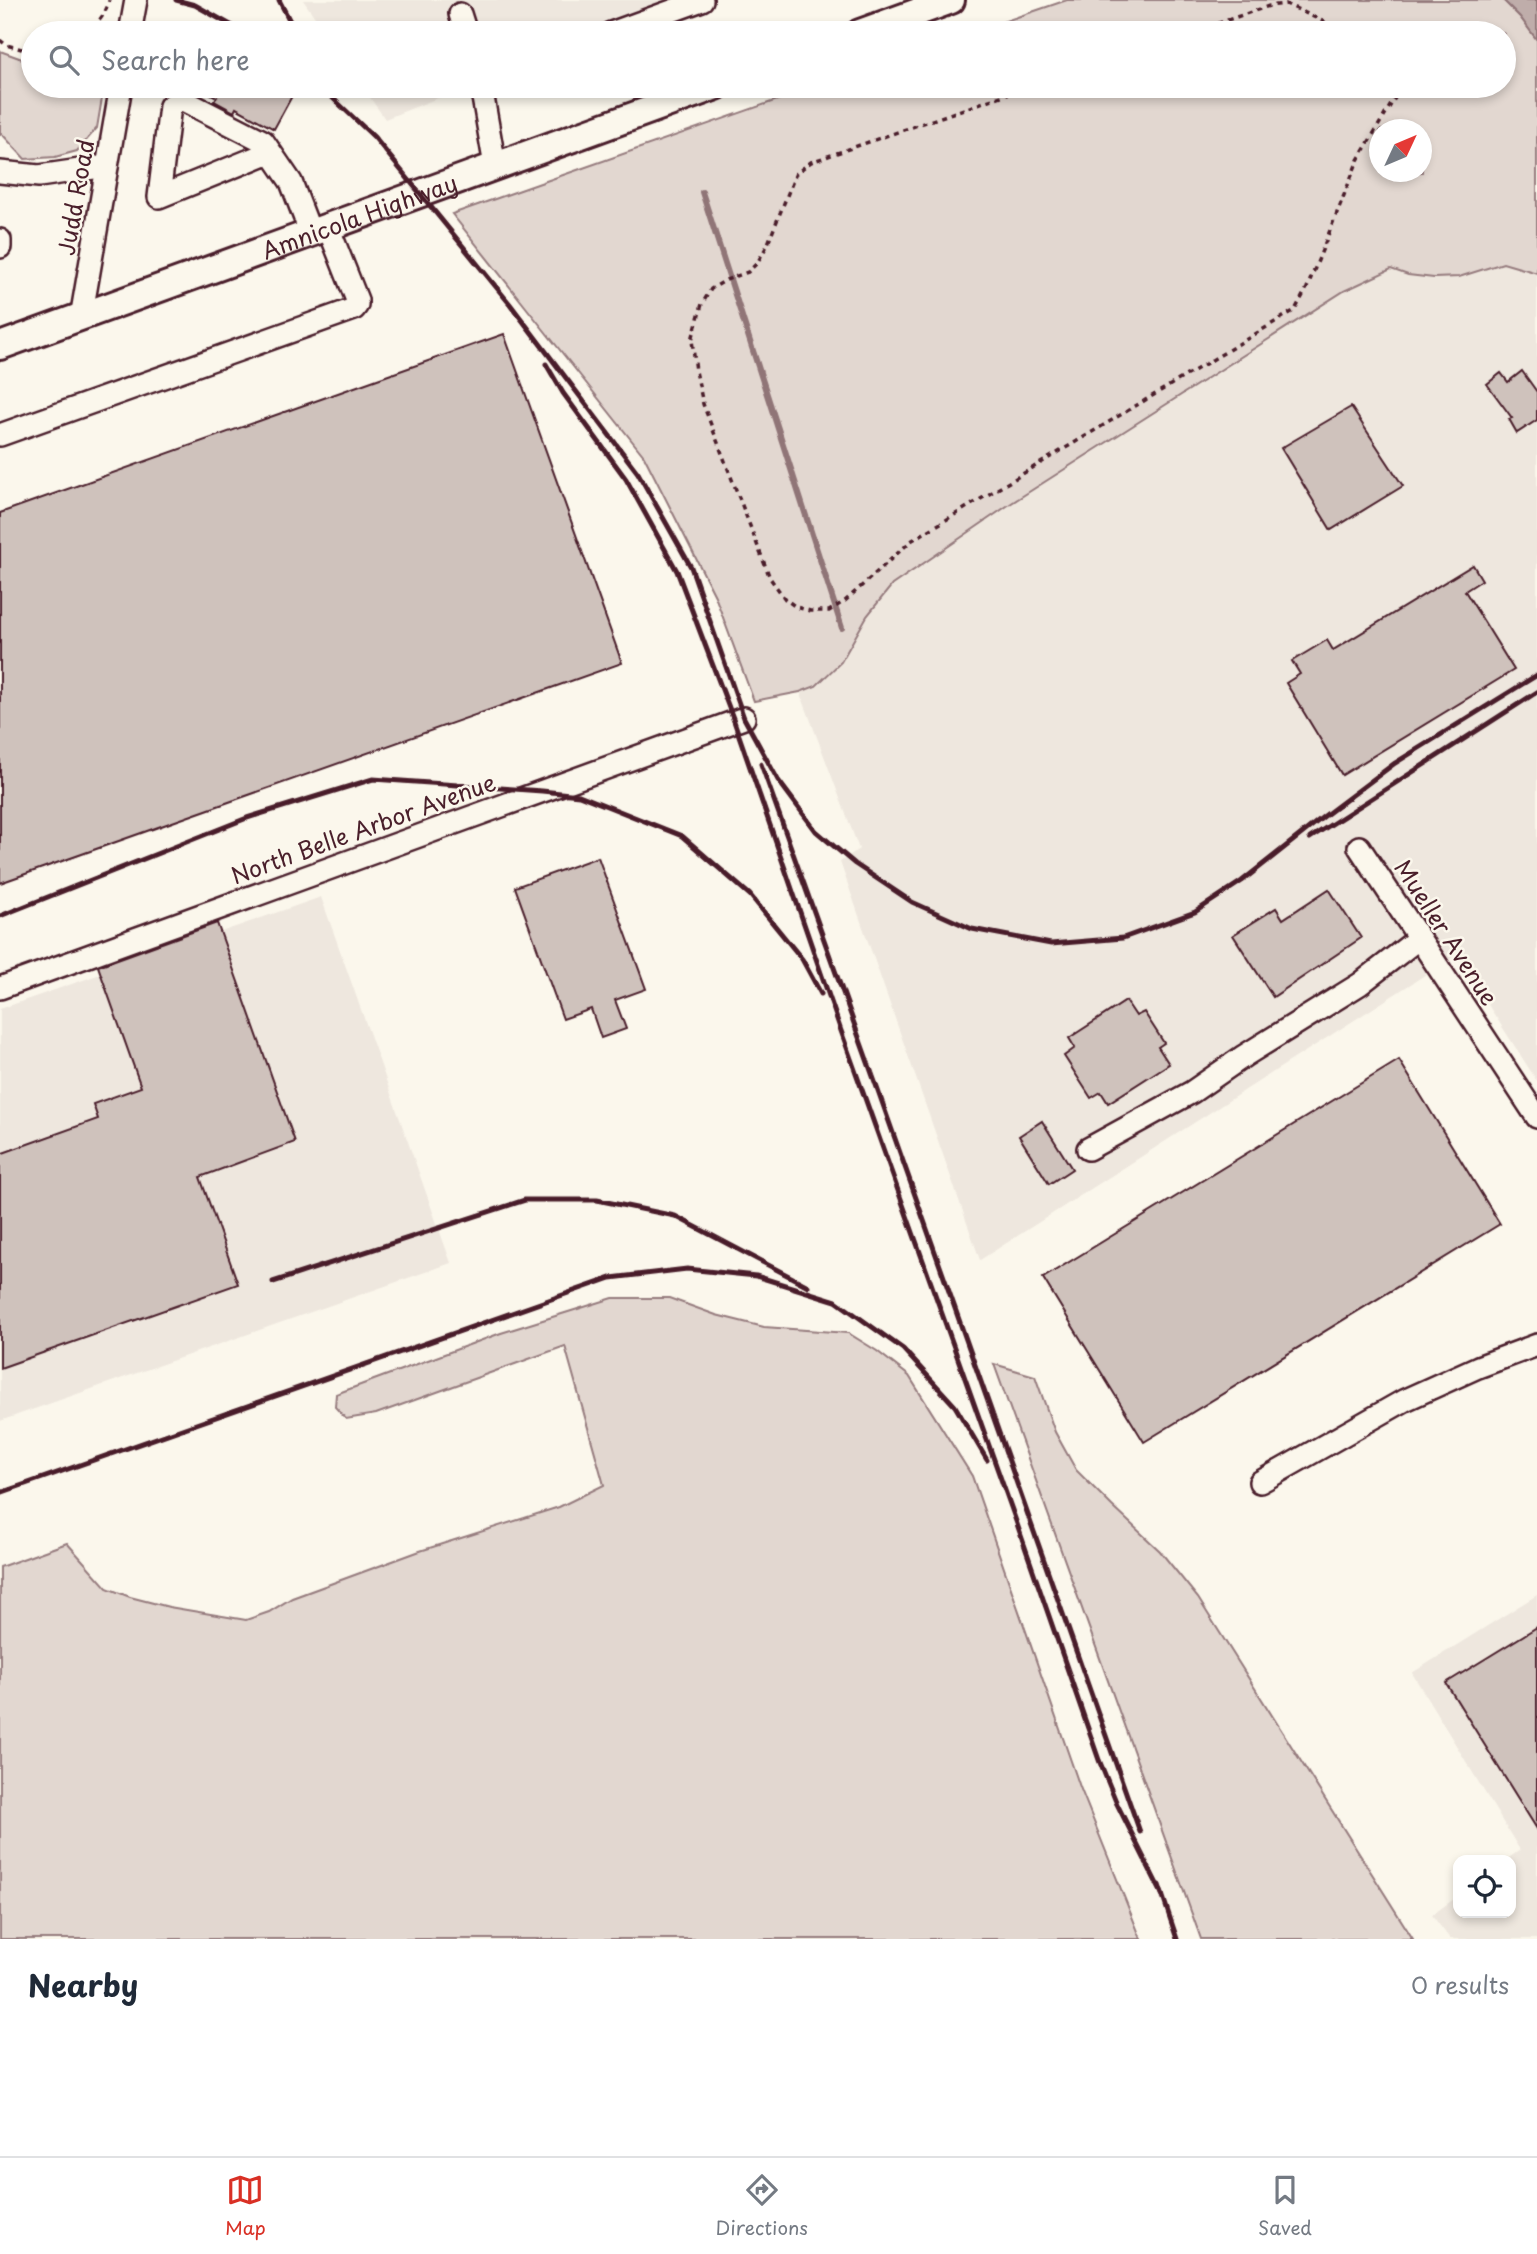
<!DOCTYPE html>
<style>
body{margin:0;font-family:"Playpen Sans",sans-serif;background:#f6f6f7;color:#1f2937}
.controls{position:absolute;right:21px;bottom:21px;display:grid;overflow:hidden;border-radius:14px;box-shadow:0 4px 10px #0003}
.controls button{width:63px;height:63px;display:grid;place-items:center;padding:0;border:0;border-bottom:2px solid #e0e1e3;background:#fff;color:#1f2937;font:35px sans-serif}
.compass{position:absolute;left:1369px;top:119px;width:63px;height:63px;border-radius:50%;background:#fff;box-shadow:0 4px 10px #0003;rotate:46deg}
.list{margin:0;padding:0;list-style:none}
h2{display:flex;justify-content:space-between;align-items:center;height:91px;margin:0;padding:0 28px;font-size:30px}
h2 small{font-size:23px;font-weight:400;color:#747a83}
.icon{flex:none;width:38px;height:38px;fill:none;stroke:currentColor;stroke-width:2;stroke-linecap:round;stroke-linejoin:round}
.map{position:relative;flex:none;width:1537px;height:1939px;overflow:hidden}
.search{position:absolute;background:#fff;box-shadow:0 4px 10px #0003;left:21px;right:21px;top:21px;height:77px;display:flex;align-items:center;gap:18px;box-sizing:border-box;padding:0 24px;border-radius:38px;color:#747a83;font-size:26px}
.sheet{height:217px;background:#fff}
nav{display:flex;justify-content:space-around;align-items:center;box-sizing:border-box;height:98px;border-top:2px solid #e0e1e3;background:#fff;font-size:19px;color:#747a83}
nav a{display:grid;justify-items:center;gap:4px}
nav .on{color:#d93025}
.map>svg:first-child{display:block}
.built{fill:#eee7de}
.green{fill:#e2d7d0;stroke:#967b7e;stroke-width:2;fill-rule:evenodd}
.water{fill:#bfadaa;stroke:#907477;stroke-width:2}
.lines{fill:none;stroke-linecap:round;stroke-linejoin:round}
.stream{stroke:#907477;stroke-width:6}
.building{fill:#cfc2bc;stroke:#4a1f2b;stroke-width:2}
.minor-casing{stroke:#4a1f2b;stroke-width:26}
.major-casing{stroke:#4a1f2b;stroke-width:32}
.path{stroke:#4a1f2b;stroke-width:3.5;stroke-dasharray:5 5;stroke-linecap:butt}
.minor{stroke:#fbf7ec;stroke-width:21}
.major{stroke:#fbf7ec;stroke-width:26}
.rail{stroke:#4a1f2b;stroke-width:5}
.labels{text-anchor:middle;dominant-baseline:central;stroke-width:5;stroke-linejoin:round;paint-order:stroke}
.street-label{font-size:23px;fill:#4a1f2b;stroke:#fbf7ec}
</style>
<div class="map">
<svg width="1537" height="1939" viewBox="0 0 1537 1939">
<rect width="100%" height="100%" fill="#fbf7ec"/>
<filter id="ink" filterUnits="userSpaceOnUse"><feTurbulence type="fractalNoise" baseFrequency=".0143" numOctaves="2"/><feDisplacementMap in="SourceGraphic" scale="14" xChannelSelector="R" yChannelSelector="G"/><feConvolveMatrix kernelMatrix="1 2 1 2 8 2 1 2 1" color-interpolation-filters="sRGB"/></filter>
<g filter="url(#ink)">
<!-- built -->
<g class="built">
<path d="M303,0H686L602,33H326Z"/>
<path d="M362,86H468L385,119Z"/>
<path d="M1503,263L1537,273V1081L1456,955L980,1260L840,862L859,849L800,692L816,686L841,662L867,616L891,585L1010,504L1344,291L1391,269L1408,275L1434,278L1459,277Z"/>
<path d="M321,897L451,1263L0,1421V1009Z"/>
<path d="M1537,1595V1939H1450L1432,1915L1458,1896V1913H1511V1860H1506L1520,1850L1412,1673Z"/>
</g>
<!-- green -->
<g class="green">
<path d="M1067,0H1503L1520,17L1537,40V273L1503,263L1459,277L1434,278L1408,275L1391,269L1344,291L1010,504L892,585L867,616L841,662L816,686L800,692L754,701L715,596L644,456L452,214L817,86H1504V33H970ZM1380,130H1422V172H1380Z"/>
<path d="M0,51L33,63V86H104L97,128L77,151L55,157L25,159L2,134L0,135Z"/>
<path d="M613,1298H669L716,1315L764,1327L848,1333L877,1351L909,1376L972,1476L1080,1787L1141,1939H0V1567L67,1543L107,1588L130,1597L169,1607L246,1620L269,1612L292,1598L420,1551L559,1507L604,1485L565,1346L376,1414L346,1419L335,1407L336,1394L501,1333Z"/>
<path d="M994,1364L1035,1376L1055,1432L1076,1470L1112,1506L1160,1551L1198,1598L1413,1939H1201Z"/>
</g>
<!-- water -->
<path class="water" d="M1503,0H1537V40L1520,17Z"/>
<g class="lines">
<!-- stream -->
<path class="stream" d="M702,192L842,628"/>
</g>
<!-- building -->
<g class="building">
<path d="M196,86H272L292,96L274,129L236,108L234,112L214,101L217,97Z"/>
<path d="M504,334L622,663L0,883V513Z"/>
<path d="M1522,371L1537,392V420L1517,433L1509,419L1512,418L1487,384L1501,373L1508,382Z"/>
<path d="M1351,407L1403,486L1331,530L1281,448Z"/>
<path d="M1473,565L1482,580L1465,591L1514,670L1342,775L1286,683L1300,674L1292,661L1327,640L1333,650Z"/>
<path d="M598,857L646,989L615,1000L626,1029L601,1038L591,1009L563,1019L515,887Z"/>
<path d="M1329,889L1361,938L1273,997L1233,935L1276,908L1283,919Z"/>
<path d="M217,923L295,1142L200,1177L238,1284L0,1368V1154L98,1119L93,1104L141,1087L98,966Z"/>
<path d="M1126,1001L1136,1016L1144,1012L1164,1043L1158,1047L1169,1064L1108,1103L1101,1092L1091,1098L1064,1056L1075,1048L1069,1038Z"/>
<path d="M1399,1060L1500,1224L1144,1442L1043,1278Z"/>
<path d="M1042,1121L1072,1169L1049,1184L1019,1136Z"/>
<path d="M1537,1627V1829L1446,1683Z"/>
</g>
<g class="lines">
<!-- minor casing -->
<g class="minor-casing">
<g id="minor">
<path d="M460,14L466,33"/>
<path d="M130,33L136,0"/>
<path d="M611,33L702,0"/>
<path d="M481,86L495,166"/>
<path d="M270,152L159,197L170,106L181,99L263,141L291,182L311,234"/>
<path d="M0,172L39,176L107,166"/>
<path d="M0,240V247"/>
<path d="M81,318L121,86"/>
<path d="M0,435L354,309L357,305V300L328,227"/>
<path d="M1359,847L1537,1117"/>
<path d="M0,988L744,718"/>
<path d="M1088,1149L1192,1092L1244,1056L1360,984L1419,938"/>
<path d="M1260,1482L1405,1400L1478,1367L1537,1345"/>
</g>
</g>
<!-- major casing -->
<g class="major-casing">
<g id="major">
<path d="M860,33L951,0"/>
<path id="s1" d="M0,346L716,86"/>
</g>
</g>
<!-- path -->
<g class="path">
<path d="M85,33C96,26 107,13 109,0"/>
<path d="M1189,33L1269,6L1286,4L1348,33"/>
<path d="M0,40L6,45L33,52"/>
<path d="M1030,86L811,162L796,173L767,246L757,263L748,272L726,280L711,289L702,304L692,340L696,371L703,404L770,578L785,599L796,607L810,611H829L845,601L911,541L1295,310L1307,288L1358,160L1399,91V86"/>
</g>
<!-- minor -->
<use href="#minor" class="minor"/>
<!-- major -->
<use href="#major" class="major"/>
<!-- rail -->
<g class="rail">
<path d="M176,0L195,5L245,33"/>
<path d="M279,0L296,33"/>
<path d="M320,86L374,137L510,304L638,473L691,567L744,718L778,780L816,831L855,864L912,902L972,929L1051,944L1123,938L1195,912L1242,881L1323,817L1395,763L1537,675"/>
<path d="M546,364L563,393L626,479L677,571L734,721L840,1028L1017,1524L1099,1760L1117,1804L1162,1894"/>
<path d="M761,764L875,1082L1140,1832"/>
<path d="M1310,838L1537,692"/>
<path d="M0,916L247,818L373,779L542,791L579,795L682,836L750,895L802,959L821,994"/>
<path d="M273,1282L525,1200H597L675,1216L808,1286"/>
<path d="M0,1493L611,1278L687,1269L756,1276L836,1301L903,1349L955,1406L987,1460"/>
<path d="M1159,1885L1177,1939"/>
</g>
</g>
</g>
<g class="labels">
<!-- street labels -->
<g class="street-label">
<text transform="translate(75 197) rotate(-80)">Judd Road</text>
<text stroke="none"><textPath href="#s1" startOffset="382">Amnicola Highway</textPath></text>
<text transform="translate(363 828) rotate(-20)">North Belle Arbor Avenue</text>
<text transform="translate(1447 932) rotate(57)">Mueller Avenue</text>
</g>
</g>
</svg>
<div class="controls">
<button><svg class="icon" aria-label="locate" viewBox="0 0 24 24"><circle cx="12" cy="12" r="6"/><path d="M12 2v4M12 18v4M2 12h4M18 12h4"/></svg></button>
</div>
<svg class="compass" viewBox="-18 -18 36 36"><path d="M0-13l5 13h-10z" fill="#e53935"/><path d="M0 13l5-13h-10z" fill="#747a83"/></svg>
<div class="search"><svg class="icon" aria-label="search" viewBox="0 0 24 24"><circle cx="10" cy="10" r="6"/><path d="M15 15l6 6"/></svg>Search here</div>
</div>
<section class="sheet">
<h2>Nearby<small>0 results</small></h2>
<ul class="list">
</ul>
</section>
<nav>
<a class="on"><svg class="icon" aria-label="map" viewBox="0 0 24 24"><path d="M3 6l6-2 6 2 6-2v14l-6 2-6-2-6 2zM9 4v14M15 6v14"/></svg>Map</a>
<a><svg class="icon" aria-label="directions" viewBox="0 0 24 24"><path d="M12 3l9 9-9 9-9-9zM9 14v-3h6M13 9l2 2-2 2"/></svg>Directions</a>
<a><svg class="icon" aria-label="saved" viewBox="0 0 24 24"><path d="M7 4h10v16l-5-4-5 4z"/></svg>Saved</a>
</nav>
